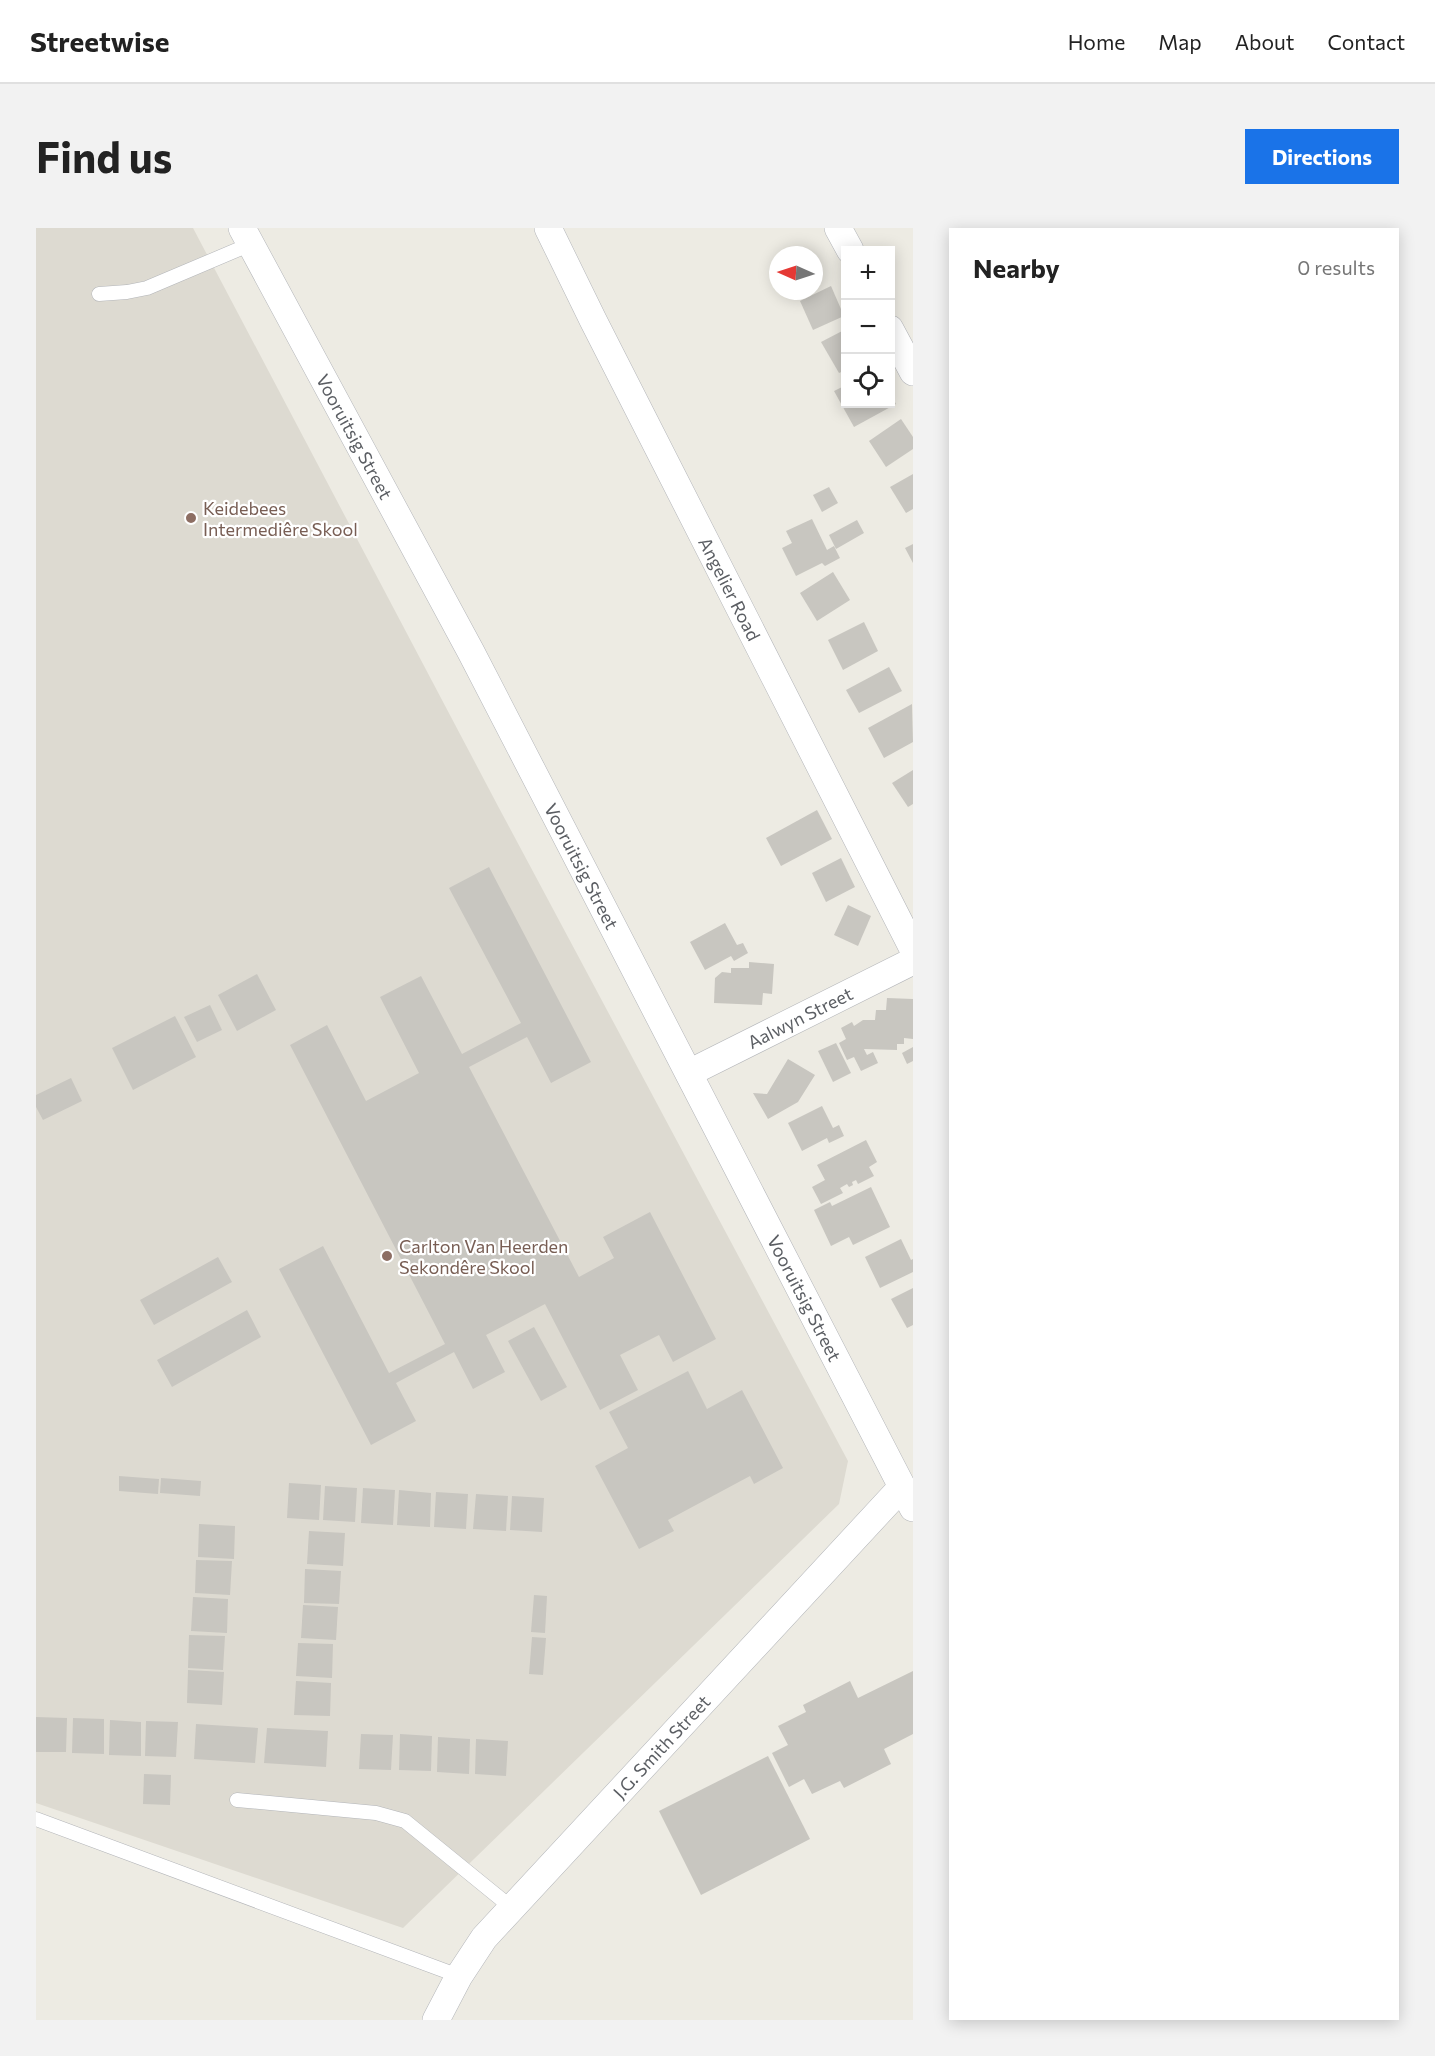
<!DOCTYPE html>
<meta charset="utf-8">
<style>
body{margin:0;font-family:Commissioner,sans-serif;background:#f2f2f2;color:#222}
.controls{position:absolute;right:18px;top:18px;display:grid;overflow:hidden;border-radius:0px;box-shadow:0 3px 15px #0003}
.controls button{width:54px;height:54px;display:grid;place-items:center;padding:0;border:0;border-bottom:2px solid #e0e0e0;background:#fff;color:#222;font:30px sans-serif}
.compass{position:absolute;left:733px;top:18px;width:54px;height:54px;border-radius:50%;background:#fff;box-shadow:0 3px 15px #0003;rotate:273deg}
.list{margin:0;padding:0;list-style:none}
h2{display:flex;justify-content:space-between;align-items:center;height:78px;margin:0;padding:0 24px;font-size:26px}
h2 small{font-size:20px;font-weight:400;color:#767676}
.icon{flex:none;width:33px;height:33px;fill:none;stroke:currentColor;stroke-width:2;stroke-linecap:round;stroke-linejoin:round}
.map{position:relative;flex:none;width:877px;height:1792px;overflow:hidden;border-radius:0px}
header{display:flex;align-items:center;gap:36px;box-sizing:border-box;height:84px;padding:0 30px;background:#fff;border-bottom:2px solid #e0e0e0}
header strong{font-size:28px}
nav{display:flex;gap:33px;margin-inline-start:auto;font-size:21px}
.intro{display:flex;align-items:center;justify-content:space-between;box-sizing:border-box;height:144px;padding:0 36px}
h1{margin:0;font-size:42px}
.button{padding:15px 27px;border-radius:0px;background:#1a73e8;color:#fff;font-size:21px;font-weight:700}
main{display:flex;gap:36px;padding:0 36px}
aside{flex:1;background:#fff;border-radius:0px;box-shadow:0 3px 15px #0003}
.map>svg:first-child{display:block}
.education{fill:#dddad1}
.building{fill:#c8c6c0}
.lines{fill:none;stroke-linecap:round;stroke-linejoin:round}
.lane-casing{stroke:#b3b5b9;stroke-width:15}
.street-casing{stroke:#b3b5b9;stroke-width:28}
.lane{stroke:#fff;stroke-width:14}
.street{stroke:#fff;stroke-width:27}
.education-dot{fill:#8d6e63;stroke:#fff;stroke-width:2}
.labels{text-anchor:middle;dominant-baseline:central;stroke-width:4.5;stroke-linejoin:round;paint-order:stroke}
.street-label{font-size:18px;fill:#5b5e63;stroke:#fff}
.education-label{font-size:18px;fill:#785e54;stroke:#fff;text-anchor:start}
</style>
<header>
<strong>Streetwise</strong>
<nav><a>Home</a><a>Map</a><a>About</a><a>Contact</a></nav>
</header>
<div class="intro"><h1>Find us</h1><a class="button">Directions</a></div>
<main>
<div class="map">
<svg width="877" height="1792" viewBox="0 0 877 1792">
<rect width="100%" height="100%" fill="#edebe3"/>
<!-- education -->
<path class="education" d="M0,0H157L463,580L812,1233L803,1276L367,1700L0,1575Z"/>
<!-- building -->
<g class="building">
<path d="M795,58L808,88L777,102L764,73Z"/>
<path d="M810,101V142L803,145L785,114Z"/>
<path d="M810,157V176H854V165L860,176L818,199L798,163Z"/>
<path d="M865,191L877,209V221L850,239L833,213Z"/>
<path d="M877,246V281L870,285L854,259Z"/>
<path d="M793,259L802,275L786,284L777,267Z"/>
<path d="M776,291L791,322L798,318L804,330L789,338L786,335L760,348L746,320L756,315L750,303Z"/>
<path d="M821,292L828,305L800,321L793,307Z"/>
<path d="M877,316V335L869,320Z"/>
<path d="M797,344L814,372L781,393L764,365Z"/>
<path d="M828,394L842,423L807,442L792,412Z"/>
<path d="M853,439L866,463L823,485L810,462Z"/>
<path d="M876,476L877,514L848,530L832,500Z"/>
<path d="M877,542V576L872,579L856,555Z"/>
<path d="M781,582L796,611L745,638L730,610Z"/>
<path d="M805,630L819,659L790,674L776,645Z"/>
<path d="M453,639L555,834L515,855L491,809L433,839L543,1049L578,1030L567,1009L614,984L680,1111L637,1134L623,1107L584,1127L602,1162L564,1182L509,1076L450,1107L469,1144L437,1161L418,1124L360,1155L380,1193L335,1217L243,1041L287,1018L353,1145L409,1116L254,817L291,797L330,873L383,845L344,769L385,748L426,826L485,795L413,660Z"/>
<path d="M812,677L835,688L822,718L798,707Z"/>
<path d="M689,695L701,717L707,715L712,725L698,733L695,728L669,742L654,714Z"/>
<path d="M713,734L738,736L736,766L727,765L726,777L678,775L679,750L686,744L695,745V740H713Z"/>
<path d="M221,746L240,782L201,803L182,767Z"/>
<path d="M851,770L877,771V811L868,810V816H861V822L828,821L831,827L837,824L842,835L825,843L818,829L811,832L803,815L810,811L805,800L816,794L818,798L827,792H839L840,782H850Z"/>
<path d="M174,777L186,802L161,814L148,789Z"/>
<path d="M139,788L160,829L97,862L76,820Z"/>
<path d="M800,815L815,845L797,854L782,823Z"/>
<path d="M877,819V833L871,836L866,825Z"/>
<path d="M752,831L779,847L762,874L732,891L717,865L731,866Z"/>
<path d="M35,850L46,873L7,892L0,879V867Z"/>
<path d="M786,878L797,900L803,897L808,908L793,915L791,910L766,923L752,895Z"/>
<path d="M830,912L841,934L833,939L838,948L822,956L820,952L816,954L817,957L813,959L811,956L804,960L807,965L785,976L776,959L789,952L781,937Z"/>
<path d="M835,959L854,999L817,1017L813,1009L795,1018L778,982L794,974L796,978Z"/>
<path d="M865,1011L875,1032L877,1031V1044L844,1060L829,1029Z"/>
<path d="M182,1029L196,1054L118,1097L104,1072Z"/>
<path d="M877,1060V1097L871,1100L855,1071Z"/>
<path d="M211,1082L225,1109L136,1159L121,1132Z"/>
<path d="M498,1099L531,1159L505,1173L472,1113Z"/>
<path d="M652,1143L671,1181L706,1162L747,1240L718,1256L714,1248L632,1292L638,1303L603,1321L559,1238L592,1220L573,1184Z"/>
<path d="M83,1248L123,1251L122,1266L83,1263Z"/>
<path d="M125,1250L165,1253L164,1268L124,1265Z"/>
<path d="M253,1255L285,1257L283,1292L251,1290Z"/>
<path d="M289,1258L321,1260L319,1294L287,1292Z"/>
<path d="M327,1260L359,1262L357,1297L325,1295Z"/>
<path d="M363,1262L395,1265L394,1299L361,1297Z"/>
<path d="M400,1264L432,1266L430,1301L398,1299Z"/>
<path d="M440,1266L472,1268L470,1303L437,1301Z"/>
<path d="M476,1268L508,1270L506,1304L474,1302Z"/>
<path d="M163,1296L199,1298L198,1331L162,1329Z"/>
<path d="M273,1303L309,1305L307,1338L271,1336Z"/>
<path d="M160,1332L196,1333L194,1367L159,1365Z"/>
<path d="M269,1341L305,1343L303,1376L268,1375Z"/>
<path d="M498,1367L511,1368L509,1405L495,1404Z"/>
<path d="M157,1369L192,1371L191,1405L155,1403Z"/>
<path d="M267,1377L302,1379L300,1412L265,1410Z"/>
<path d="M153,1407L189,1408L187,1442L152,1440Z"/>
<path d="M496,1409L510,1410L507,1447L493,1446Z"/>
<path d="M262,1415L297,1416L296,1450L260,1448Z"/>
<path d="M152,1442L188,1444L186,1477L151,1475Z"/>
<path d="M877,1443V1506L848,1521L855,1536L808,1560L804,1553L776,1566L768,1551L753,1559L736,1525L752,1517L742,1498L770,1484L767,1477L814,1453L822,1470Z"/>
<path d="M260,1453L295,1455L294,1488L258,1487Z"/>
<path d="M0,1489L31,1490L30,1524H0Z"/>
<path d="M37,1490L68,1491V1526L36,1525Z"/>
<path d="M74,1492L105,1494V1528L73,1527Z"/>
<path d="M110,1493L142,1494L140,1529L109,1528Z"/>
<path d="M160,1496L222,1500L219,1535L158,1531Z"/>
<path d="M231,1500L292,1503L290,1539L228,1535Z"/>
<path d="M325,1506L357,1507L355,1542L323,1541Z"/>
<path d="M364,1506L396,1508L395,1543L363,1542Z"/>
<path d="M402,1509L434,1511L433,1546L401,1544Z"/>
<path d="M440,1511L472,1513L470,1548L439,1546Z"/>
<path d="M732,1528L774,1611L665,1667L623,1583Z"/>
<path d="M108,1546L135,1547L134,1577L107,1576Z"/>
</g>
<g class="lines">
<!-- lane casing -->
<g class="lane-casing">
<g id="lane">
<path d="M63,66L91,64L111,60L215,16"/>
<path d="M201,1572L340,1585L369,1593L476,1680"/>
<path d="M0,1591L423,1748"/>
</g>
</g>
<!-- street casing -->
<g class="street-casing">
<g id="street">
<path id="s1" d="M206,0L435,424L877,1280"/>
<path id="s2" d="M512,0L557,92L877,721"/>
<path d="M802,0L814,22"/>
<path d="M854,101L877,144"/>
<path id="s3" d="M653,845L877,733"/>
<path id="s4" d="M400,1792L423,1748L448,1710L866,1259"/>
</g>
</g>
<!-- lane -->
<use href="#lane" class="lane"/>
<!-- street -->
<use href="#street" class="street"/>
</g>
<!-- markers -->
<g class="education-dot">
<circle cx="155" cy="290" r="6"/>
<circle cx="351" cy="1028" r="6"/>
</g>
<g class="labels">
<!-- street labels -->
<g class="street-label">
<text stroke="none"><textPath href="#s1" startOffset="237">Vooruitsig Street</textPath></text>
<text stroke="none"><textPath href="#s2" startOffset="404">Angelier Road</textPath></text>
<text stroke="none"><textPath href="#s1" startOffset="723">Vooruitsig Street</textPath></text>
<text stroke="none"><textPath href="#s3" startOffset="124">Aalwyn Street</textPath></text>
<text stroke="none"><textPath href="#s1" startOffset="1209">Vooruitsig Street</textPath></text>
<text stroke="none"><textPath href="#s4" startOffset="356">J.G. Smith Street</textPath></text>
</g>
<!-- education labels -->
<g class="education-label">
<text x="167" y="280">Keidebees<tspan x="167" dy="21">Intermediêre Skool</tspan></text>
<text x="363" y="1018">Carlton Van Heerden<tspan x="363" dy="21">Sekondêre Skool</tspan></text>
</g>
</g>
</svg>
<div class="controls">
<button>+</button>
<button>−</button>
<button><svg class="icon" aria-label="locate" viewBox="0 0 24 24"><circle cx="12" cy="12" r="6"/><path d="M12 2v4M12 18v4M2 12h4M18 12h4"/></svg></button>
</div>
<svg class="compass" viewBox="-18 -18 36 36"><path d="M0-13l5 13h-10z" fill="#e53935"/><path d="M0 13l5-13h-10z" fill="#767676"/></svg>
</div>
<aside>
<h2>Nearby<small>0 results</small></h2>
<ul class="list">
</ul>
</aside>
</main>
